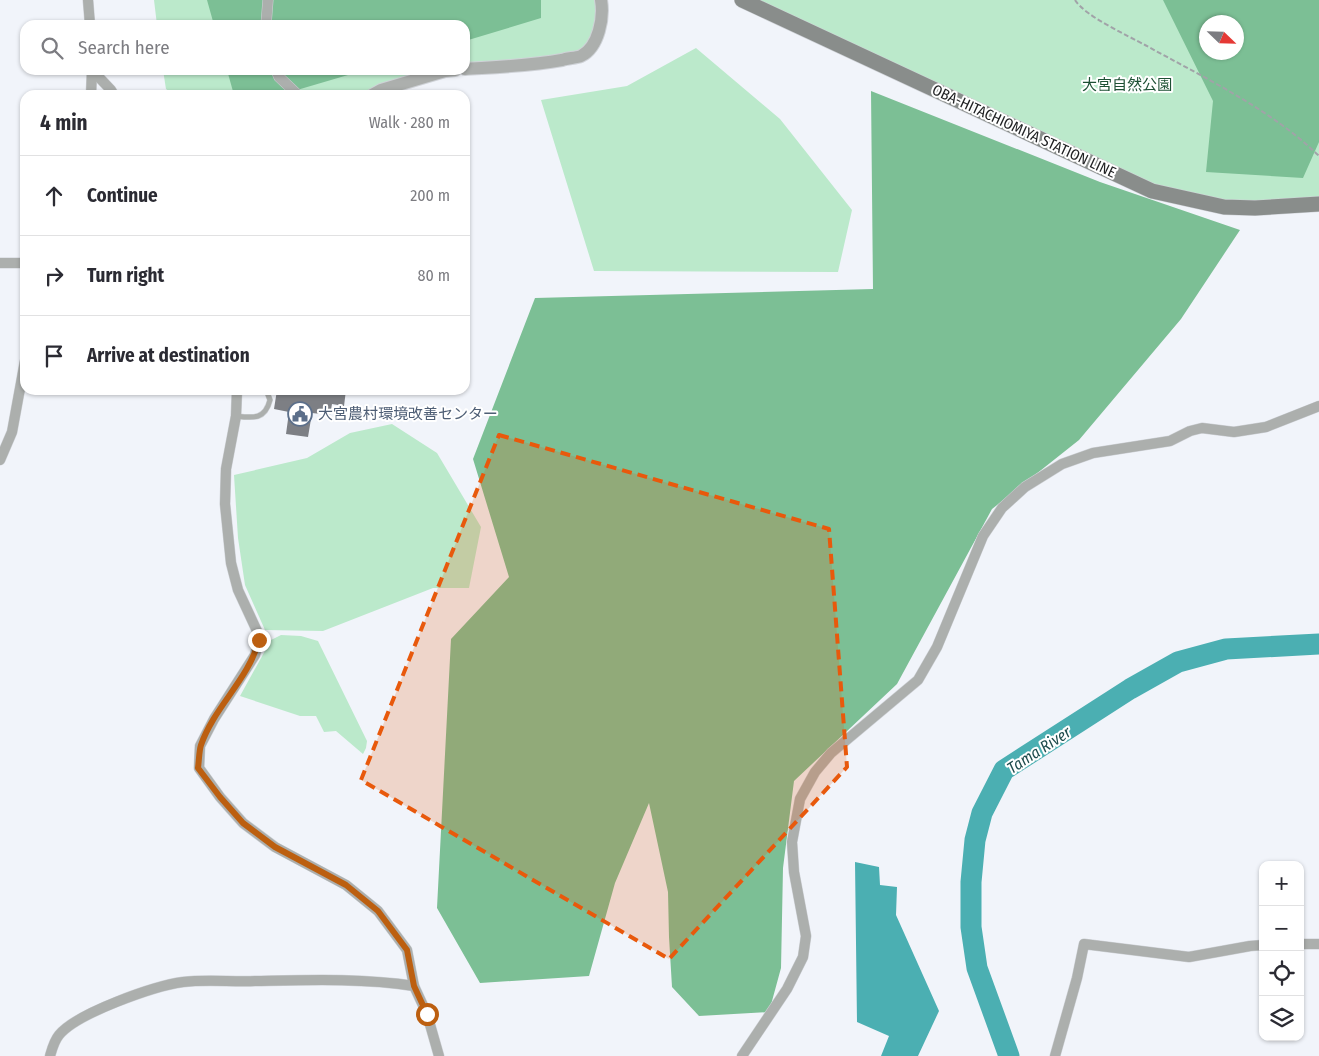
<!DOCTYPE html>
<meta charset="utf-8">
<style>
body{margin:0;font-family:"Fira Sans Condensed","Noto Sans JP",sans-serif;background:#f7f7f7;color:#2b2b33}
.controls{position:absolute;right:15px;bottom:15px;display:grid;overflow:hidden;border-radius:10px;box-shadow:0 1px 4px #0004}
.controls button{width:45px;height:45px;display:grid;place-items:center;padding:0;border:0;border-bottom:1px solid #e1e1e2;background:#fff;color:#2b2b33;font:25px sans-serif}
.compass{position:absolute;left:1199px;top:15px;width:45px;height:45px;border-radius:50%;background:#fff;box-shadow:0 1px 4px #0004;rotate:113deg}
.stop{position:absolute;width:15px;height:15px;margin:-11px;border:4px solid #bc5f10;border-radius:50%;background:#fff}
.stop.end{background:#bc5f10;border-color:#fff;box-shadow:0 1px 5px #0008}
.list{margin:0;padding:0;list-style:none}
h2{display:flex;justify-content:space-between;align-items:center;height:65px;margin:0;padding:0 20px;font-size:21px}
h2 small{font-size:16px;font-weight:400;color:#7c7c81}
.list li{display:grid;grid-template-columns:32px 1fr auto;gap:15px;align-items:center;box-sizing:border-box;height:80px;padding:0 20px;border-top:1px solid #e1e1e2}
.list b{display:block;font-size:19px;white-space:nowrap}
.list em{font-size:16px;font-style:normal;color:#7c7c81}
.icon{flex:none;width:28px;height:28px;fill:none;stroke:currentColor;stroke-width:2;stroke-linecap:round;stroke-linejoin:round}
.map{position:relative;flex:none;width:1319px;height:1056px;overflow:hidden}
.search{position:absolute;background:#fff;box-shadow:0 1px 4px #0004;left:20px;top:20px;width:450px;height:55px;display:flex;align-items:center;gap:12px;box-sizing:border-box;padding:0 18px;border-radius:15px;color:#7c7c81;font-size:19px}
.panel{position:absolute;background:#fff;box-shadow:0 1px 4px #0004;left:20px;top:90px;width:450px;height:305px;border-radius:15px}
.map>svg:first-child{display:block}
.green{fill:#bbe9cb;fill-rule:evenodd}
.forest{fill:#7cbf95;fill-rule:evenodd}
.water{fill:#4bafb2}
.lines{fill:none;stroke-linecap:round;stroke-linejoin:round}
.river{stroke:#4bafb2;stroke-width:21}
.building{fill:#7d7f84}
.service-casing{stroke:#cfd2d7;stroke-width:6}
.minor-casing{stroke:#cfd2d7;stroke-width:11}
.tertiary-casing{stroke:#cfd2d7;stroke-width:14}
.secondary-casing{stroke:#cfd2d7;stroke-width:16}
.path{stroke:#a1a3a8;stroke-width:2;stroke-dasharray:5 2.5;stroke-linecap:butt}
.service{stroke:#acafad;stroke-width:5}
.minor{stroke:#acafad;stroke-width:10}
.tertiary{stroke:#acafad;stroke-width:12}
.secondary{stroke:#898d8b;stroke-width:15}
.route{stroke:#bc5f10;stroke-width:6}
.marked{fill:#e8590c;fill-opacity:0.2;stroke:#e8590c;stroke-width:4;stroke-dasharray:10 6;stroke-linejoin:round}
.labels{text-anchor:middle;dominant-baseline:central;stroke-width:4;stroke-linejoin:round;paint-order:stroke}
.park-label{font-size:15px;fill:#1e5135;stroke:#fff}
.street-label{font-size:15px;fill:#1e1f21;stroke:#fff}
.service-label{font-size:15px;fill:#4e5e75;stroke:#fff;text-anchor:start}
.water-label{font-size:16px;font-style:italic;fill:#1f4c4d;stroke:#fff}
</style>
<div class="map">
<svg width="1319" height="1056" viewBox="0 0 1319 1056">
<rect width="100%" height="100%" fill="#f1f4fa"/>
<!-- green -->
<g class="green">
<path d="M154,0H601L603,10L582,56L465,69V25H157Z"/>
<path d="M742,0H1319V204L1255,208L1173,196ZM1206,22H1236V52H1206Z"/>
<path d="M696,48L780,119L852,210L838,272L594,271L541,100L627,86Z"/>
<path d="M163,70H455L372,95H174L166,89Z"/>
<path d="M392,424L437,453L481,527L469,588H433L323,631L265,630L245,585L238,538L234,475L307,458L350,433Z"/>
<path d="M281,635L301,636L318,641L367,741L366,748L363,754L336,731L324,732L316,716H300L240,696L271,640Z"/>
</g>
<!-- forest -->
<g class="forest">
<path d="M207,0H541V18L465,41V25H214Z"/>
<path d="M1163,0H1319V142L1303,178L1206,172L1213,101ZM1236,22V52H1206V22Z"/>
<path d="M227,70H365L280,95H234Z"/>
<path d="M871,91L1100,182L1240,230L1181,319L1079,440L992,509L897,684L794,781L783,868L781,968L769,1012L699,1016L672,987L669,937L668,892L649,803L615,883L589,976L480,983L437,908L451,639L509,577L473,459L535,298L873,289Z"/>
</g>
<!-- water -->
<path class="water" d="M855,862L879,867L880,885L897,887L896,915L939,1011L918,1056H881L889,1036L857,1022Z"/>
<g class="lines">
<!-- river -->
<path class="river" d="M1009,1056L977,968L971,927V882L975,840L982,813L1004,770L1130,689L1178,662L1226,649L1319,644"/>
</g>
<!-- building -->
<path class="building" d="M277,390H346L344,406L332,404L330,415L312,413L308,437L286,434L289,412L274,409Z"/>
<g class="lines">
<!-- service casing -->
<g class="service-casing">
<path id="service" d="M236,416C253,418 265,420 270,400L267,392L264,390"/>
</g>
<!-- minor casing -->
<g class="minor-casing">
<g id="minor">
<path d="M88,0L90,25"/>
<path d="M266,25L268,0"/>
<path d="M92,70L111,90L114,95"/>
<path d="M276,70L279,77L298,95"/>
<path d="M91,95L92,70"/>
<path d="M0,263H25"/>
<path d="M237,390L236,416L226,469L225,504L231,563L238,590L257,631L259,640L255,655L214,719L200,746L199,768L220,797L243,823L275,847L346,885L378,911L407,950L414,986L427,1014L439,1056"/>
<path d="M0,460L12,432L25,361"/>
<path d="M1300,944H1319"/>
<path d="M50,1056C52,1049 54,1041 59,1035C77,1013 154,986 183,982C206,979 232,982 255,981C308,980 362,978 414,986"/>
<path d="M742,1056L787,989L803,957L806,936L794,872L792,842L800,799L815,772L831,753L918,680L937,647L983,536L1002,508L1025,487L1062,464L1093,453L1170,441L1190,431L1202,428L1234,432L1266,427L1319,406"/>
<path d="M1055,1056L1077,978L1084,944L1189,957L1250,946L1263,945"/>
</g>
</g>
<!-- tertiary casing -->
<g class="tertiary-casing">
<g id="tertiary">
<path d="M465,69C497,67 530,66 562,60C568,58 576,58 581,56C599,47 604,17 601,0"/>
<path d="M372,95L381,90L445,71L455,70"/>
</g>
</g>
<!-- secondary casing -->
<g class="secondary-casing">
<path id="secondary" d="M742,0L1152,191L1224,207L1255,208L1319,204"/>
</g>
<!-- path -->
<path class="path" d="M1075,0C1086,17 1127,35 1145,45C1203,77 1272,110 1319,156"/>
<!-- service -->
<use href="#service" class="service"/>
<!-- minor -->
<use href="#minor" class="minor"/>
<!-- tertiary -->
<use href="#tertiary" class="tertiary"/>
<!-- secondary -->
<use href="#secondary" class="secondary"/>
</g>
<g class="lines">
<!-- route -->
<path class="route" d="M259,640C249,679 214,707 201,745C199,751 199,761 198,768L220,797L243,823L275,847L346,885L378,911L407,950L414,986L427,1014"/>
</g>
<!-- marked area -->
<path class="marked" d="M499,435L829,529L847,767L669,959L361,780Z"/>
<!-- icons -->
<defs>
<g id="civic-ring" transform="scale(1.25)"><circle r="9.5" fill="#fff" stroke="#5c6f8a" stroke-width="1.5"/><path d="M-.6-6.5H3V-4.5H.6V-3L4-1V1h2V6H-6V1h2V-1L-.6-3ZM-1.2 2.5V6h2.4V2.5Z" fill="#5c6f8a"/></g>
</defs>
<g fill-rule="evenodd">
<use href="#civic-ring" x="300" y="414"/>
</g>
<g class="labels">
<!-- park labels -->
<g class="park-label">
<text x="1127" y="85">大宮自然公園</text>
</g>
<!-- street labels -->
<g class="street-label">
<text transform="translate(1024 131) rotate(25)">OBA-HITACHIOMIYA STATION LINE</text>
</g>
<!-- service labels -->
<g class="service-label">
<text x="318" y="414">大宮農村環境改善センター</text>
</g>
<!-- water labels -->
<g class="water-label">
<text transform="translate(1039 750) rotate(-33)">Tama River</text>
</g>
</g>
</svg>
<div class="controls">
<button>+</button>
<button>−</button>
<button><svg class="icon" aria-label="locate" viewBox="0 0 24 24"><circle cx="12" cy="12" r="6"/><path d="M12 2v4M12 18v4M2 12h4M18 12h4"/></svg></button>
<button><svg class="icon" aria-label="layers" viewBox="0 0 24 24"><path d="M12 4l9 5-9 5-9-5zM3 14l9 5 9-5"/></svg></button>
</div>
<svg class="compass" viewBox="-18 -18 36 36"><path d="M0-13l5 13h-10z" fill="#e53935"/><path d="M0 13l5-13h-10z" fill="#7c7c81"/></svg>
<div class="stop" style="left:427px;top:1014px"></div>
<div class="stop end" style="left:259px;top:640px"></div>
<div class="search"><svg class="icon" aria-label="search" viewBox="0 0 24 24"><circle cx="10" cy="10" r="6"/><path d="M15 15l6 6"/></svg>Search here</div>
<section class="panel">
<h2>4 min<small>Walk · 280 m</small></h2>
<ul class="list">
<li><svg class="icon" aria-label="ahead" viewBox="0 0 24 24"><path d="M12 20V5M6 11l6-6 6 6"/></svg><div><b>Continue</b></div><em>200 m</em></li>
<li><svg class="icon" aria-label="right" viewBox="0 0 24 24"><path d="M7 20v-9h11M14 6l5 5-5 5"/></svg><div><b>Turn right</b></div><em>80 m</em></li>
<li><svg class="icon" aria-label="arrive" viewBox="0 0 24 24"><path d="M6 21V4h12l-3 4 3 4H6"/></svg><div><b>Arrive at destination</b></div></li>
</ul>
</section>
</div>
